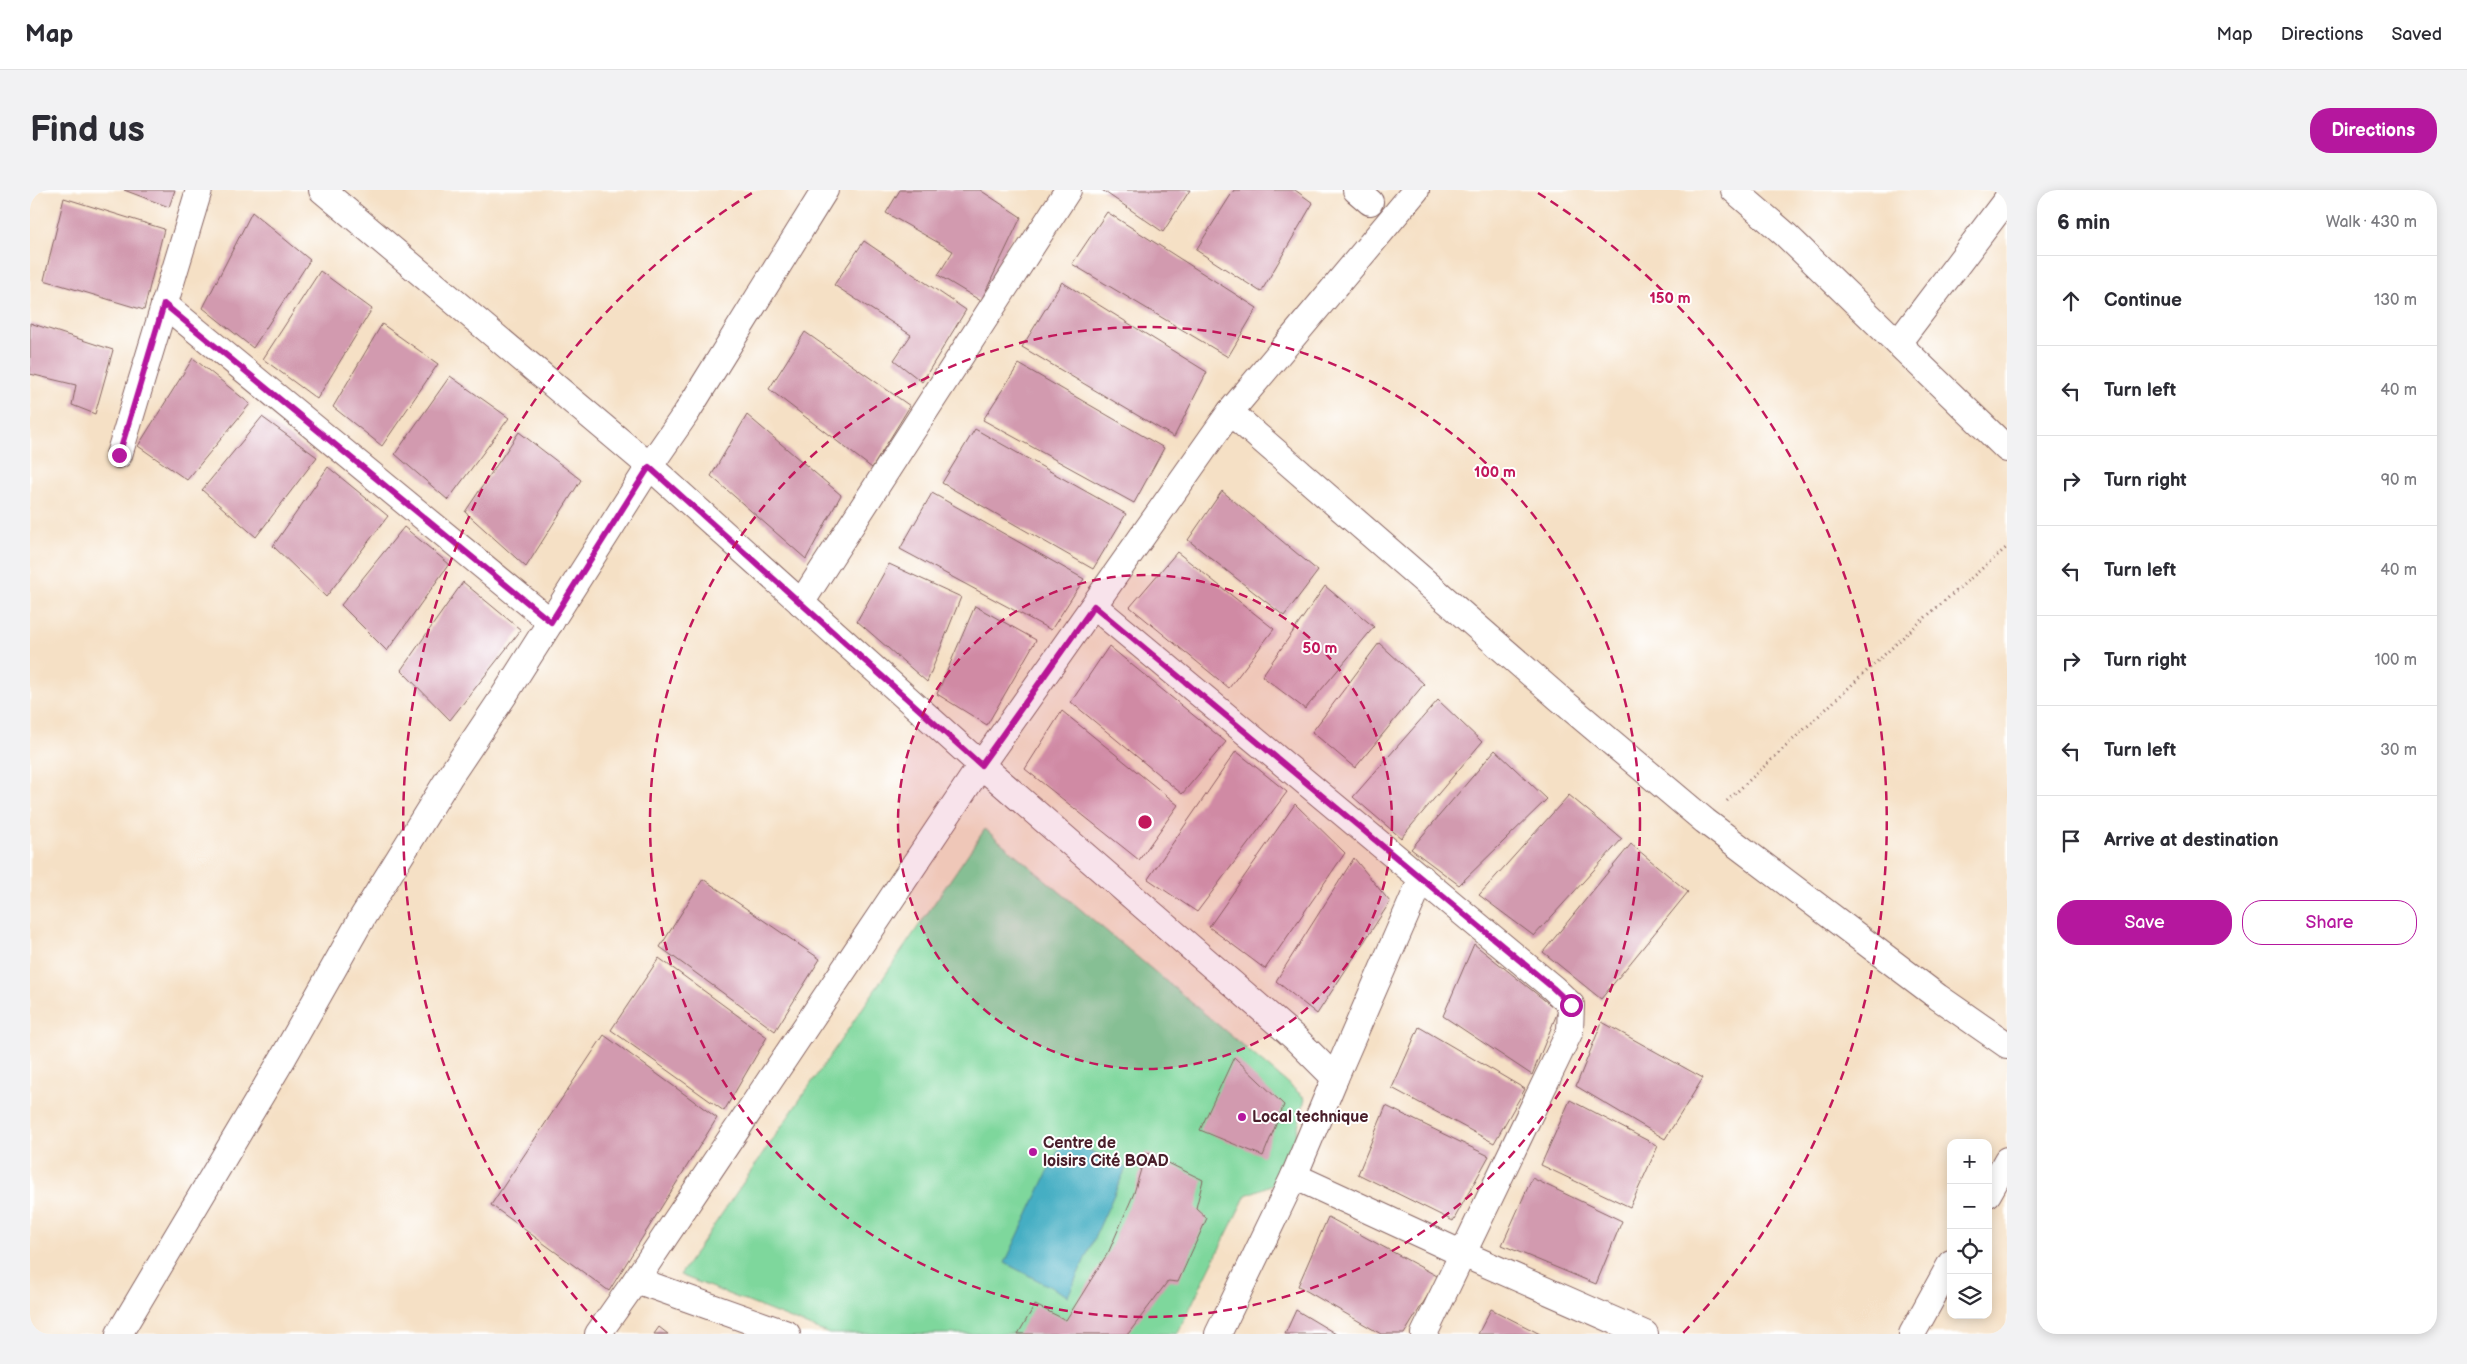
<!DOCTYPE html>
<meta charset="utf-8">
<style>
body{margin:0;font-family:"Balsamiq Sans",sans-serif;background:#f2f2f3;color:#2b2b33}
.controls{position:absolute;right:15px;bottom:15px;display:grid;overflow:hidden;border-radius:10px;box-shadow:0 2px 12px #0003}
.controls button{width:45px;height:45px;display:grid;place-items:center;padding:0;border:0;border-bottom:1px solid #e1e1e2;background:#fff;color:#2b2b33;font:25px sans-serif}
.stop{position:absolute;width:15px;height:15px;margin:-11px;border:4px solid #b5179e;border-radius:50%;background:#fff}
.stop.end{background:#b5179e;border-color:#fff;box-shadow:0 1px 5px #0008}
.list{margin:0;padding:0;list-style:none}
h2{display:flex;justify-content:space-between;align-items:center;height:65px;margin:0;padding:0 20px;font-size:21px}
h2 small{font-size:16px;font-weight:400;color:#7c7c81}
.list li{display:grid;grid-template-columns:32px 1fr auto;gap:15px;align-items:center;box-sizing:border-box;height:90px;padding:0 20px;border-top:1px solid #e1e1e2}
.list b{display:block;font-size:19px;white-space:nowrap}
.list em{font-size:16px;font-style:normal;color:#7c7c81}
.actions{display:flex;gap:10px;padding:15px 20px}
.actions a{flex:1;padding:11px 0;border:1px solid #b5179e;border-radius:20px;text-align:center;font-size:18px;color:#b5179e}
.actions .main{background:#b5179e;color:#fff}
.icon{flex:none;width:28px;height:28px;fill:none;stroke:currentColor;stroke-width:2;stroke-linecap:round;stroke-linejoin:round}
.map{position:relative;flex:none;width:1977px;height:1144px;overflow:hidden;border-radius:20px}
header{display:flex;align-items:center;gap:30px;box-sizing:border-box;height:70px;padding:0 25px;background:#fff;border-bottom:1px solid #e1e1e2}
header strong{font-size:24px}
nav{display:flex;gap:28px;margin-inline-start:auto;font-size:18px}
.intro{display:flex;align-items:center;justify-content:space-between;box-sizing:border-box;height:120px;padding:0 30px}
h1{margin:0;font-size:35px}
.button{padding:12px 22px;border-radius:20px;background:#b5179e;color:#fff;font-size:18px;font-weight:700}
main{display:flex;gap:30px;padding:0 30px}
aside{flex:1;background:#fff;border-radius:20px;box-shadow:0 2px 12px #0003}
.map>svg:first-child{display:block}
.green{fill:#7ed79c;stroke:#647b64}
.water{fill:#44aec3;stroke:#476677}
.building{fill:#d29aaf}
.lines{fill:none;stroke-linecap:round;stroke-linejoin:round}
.minor-casing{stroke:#866361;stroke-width:28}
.path{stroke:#866361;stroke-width:3;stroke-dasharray:1 4;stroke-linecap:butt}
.minor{stroke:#fff;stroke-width:26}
.route{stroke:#b5179e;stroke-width:6}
.ring{fill:none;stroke:#c2185b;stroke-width:2.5;stroke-dasharray:9 6}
.poi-dot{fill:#b5179e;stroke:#fff;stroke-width:2}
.labels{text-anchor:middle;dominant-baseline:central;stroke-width:4;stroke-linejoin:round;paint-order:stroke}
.poi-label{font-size:16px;font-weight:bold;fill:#4a1f2b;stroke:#fff;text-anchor:start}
.centre{fill:#c2185b;stroke:#fff;stroke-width:2.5}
.ring-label{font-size:15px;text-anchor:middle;font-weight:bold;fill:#c2185b;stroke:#fff;stroke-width:4;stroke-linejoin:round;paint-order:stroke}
</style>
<header>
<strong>Map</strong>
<nav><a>Map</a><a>Directions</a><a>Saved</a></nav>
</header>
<div class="intro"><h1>Find us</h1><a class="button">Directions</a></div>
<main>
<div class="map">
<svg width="1977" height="1144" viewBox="0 0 1977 1144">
<rect width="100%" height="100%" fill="#fff"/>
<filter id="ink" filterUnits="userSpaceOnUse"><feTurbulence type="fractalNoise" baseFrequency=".02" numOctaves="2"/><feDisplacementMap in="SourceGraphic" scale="10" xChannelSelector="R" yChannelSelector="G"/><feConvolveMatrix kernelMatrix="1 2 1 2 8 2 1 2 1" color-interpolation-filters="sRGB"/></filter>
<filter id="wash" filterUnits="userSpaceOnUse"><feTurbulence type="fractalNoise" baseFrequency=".0096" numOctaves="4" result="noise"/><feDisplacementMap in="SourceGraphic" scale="20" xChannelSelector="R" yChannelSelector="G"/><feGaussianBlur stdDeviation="1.12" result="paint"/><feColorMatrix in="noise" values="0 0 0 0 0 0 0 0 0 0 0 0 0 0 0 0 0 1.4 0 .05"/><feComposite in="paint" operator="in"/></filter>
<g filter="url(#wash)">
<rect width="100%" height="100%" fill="#f5e0c5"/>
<!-- green -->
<path class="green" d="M955,639L1275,908L1255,989L1216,1005L1147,1144H799L650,1085Z"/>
<!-- water -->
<path class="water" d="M1034,948L1096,978L1038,1106L975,1073Z"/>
<g id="blocks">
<!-- building -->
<g class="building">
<path d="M94,0H145L139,17Z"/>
<path d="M870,0H950L991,27L951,111L908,85L923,61L856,23Z"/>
<path d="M1072,0H1160L1133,42Z"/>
<path d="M1204,0H1265L1283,13L1231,102L1166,60Z"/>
<path d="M34,8L134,39L114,120L14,90Z"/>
<path d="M222,22L280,70L223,158L173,118Z"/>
<path d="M1077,22L1227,118L1198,167L1042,74Z"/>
<path d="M834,51L936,120L892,192L864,170L881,145L804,95Z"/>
<path d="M290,81L342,119L287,209L233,169Z"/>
<path d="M1032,92L1177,182L1144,247L992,157Z"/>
<path d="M0,133L83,160L65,224L42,215L46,195L0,184Z"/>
<path d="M352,134L408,174L352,256L303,217Z"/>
<path d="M775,142L880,216L842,278L739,199Z"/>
<path d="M163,168L220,214L157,290L108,256Z"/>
<path d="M989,174L1134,258L1104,313L953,230Z"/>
<path d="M420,186L479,228L418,310L365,264Z"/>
<path d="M717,225L811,305L776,369L681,286Z"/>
<path d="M232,227L287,267L226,347L172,300Z"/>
<path d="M945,239L1096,324L1063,379L912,293Z"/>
<path d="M489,242L551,290L496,377L435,322Z"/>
<path d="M298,277L358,326L296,407L243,356Z"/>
<path d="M1192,301L1288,381L1254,426L1158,350Z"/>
<path d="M902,303L1054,389L1021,440L870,359Z"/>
<path d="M374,337L419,374L357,461L311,415Z"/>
<path d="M1147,362L1244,439L1199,498L1100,417Z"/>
<path d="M859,374L931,407L897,492L827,431Z"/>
<path d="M433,392L491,440L420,530L371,480Z"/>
<path d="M1295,396L1344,437L1275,519L1232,486Z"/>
<path d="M945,416L1006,450L957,535L907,504Z"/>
<path d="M1349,453L1394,494L1325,578L1282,542Z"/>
<path d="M1079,456L1196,552L1152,604L1041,512Z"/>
<path d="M1408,510L1452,552L1371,648L1323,607Z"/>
<path d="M1032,521L1148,615L1109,670L995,579Z"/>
<path d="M1465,560L1517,609L1429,695L1381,659Z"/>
<path d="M1206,561L1257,602L1167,722L1118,689Z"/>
<path d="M1539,605L1592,649L1504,746L1449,705Z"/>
<path d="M1265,614L1315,663L1235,779L1179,737Z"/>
<path d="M1601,654L1658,702L1571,809L1513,762Z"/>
<path d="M1324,668L1360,712L1287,824L1246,791Z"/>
<path d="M673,689L790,769L745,841L630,757Z"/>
<path d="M1444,754L1528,821L1502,885L1413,826Z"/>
<path d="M629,768L737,847L694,921L581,840Z"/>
<path d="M1572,832L1673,888L1635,949L1546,896Z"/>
<path d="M1389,837L1495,899L1464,953L1362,898Z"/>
<path d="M574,845L687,928L579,1101L461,1015Z"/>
<path d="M1204,867L1254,915L1233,966L1170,940Z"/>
<path d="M1540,910L1628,956L1600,1017L1511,975Z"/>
<path d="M1356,916L1459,966L1423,1031L1328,984Z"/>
<path d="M1116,962L1173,990L1166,1018L1177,1028L1148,1092L1138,1091L1098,1144H988L1005,1115L1036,1130L1079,1061L1104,1003Z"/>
<path d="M1502,988L1592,1031L1566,1094L1472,1055Z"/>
<path d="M1298,1027L1409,1087L1374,1144H1351L1268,1096Z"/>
<path d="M1461,1119L1510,1144H1448Z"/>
<path d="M1266,1120L1306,1144H1255Z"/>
<path d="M629,1137L638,1144H624Z"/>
</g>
</g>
</g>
<g filter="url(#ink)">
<use href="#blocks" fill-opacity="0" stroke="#866361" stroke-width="1"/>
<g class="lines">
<!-- minor casing -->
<g class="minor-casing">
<g id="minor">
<path d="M292,0L616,273L951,575L1265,848L1305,888L1264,986L1188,1144"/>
<path d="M1326,0L1340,12"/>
<path d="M1704,0L1756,45L1977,259"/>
<path d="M134,114L521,432"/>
<path d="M1868,153L1977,9"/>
<path d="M1200,222L1530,509L1675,631L1908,807L1977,855"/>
<path d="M89,265L169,0"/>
<path d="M771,413L1038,0"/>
<path d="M1064,416L1523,798L1541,815L1540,841L1394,1144"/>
<path d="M1305,888L1392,688"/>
<path d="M1264,986L1433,1064L1615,1144"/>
<path d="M1958,1004L1977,970"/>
<path d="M606,1090L757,1144"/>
<path d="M89,1144L253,868L332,728L420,586L473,507L619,277L657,222L795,0"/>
<path d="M568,1144L606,1090L951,575L1200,222L1386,0"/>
<path d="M1882,1144L1921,1073"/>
</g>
</g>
<!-- path -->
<path class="path" d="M1697,611L1882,439L1977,357"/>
<!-- minor -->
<use href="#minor" class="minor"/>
</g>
</g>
<g class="lines" filter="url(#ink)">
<!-- route -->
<path class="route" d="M89,265L134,114L521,432L619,277L951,575L1064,416L1523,798L1541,815"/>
</g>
<!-- distance rings -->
<circle cx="1115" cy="632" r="247" fill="#c2185b" fill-opacity=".12"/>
<g class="ring">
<circle cx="1115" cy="632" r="247"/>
<circle cx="1115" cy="632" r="495"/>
<path d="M577 1143A742 742 0 0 1 722 3M1508 3A742 742 0 0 1 1653 1143"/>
</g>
<!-- markers -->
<g class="poi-dot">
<circle cx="1212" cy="927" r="5"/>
<circle cx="1003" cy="962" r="5"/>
</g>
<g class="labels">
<!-- poi labels -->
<g class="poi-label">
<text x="1222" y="927">Local technique</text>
<text x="1013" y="953">Centre de<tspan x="1013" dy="18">loisirs Cité BOAD</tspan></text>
</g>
</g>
<circle cx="1115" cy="632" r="8" class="centre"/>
<g class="ring-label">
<text x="1640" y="113">150 m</text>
<text x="1465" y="287">100 m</text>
<text x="1290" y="463">50 m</text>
</g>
</svg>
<div class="controls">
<button>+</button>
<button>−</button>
<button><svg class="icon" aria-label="locate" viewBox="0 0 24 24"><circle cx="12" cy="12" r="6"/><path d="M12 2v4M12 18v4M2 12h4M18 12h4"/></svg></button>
<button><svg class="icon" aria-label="layers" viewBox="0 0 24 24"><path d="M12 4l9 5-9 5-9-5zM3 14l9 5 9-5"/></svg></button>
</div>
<div class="stop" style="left:1541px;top:815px"></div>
<div class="stop end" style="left:89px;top:265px"></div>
</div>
<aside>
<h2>6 min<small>Walk · 430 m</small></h2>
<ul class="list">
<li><svg class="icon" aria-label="ahead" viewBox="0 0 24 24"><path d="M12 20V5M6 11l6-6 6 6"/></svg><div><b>Continue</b></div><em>130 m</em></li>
<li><svg class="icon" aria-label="left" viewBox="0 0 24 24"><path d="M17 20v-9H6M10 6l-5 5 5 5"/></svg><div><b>Turn left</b></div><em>40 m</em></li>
<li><svg class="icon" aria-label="right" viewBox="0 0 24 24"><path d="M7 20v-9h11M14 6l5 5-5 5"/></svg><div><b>Turn right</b></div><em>90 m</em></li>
<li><svg class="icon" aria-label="left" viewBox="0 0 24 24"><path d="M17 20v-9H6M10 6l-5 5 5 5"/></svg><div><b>Turn left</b></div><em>40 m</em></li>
<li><svg class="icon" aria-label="right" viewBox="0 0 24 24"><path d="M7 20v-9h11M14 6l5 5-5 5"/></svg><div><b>Turn right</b></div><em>100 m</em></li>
<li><svg class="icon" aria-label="left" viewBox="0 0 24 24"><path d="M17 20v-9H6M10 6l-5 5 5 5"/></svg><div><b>Turn left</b></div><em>30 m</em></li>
<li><svg class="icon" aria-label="arrive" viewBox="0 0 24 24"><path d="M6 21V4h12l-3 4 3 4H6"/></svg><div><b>Arrive at destination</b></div></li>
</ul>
<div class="actions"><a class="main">Save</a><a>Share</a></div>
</aside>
</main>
